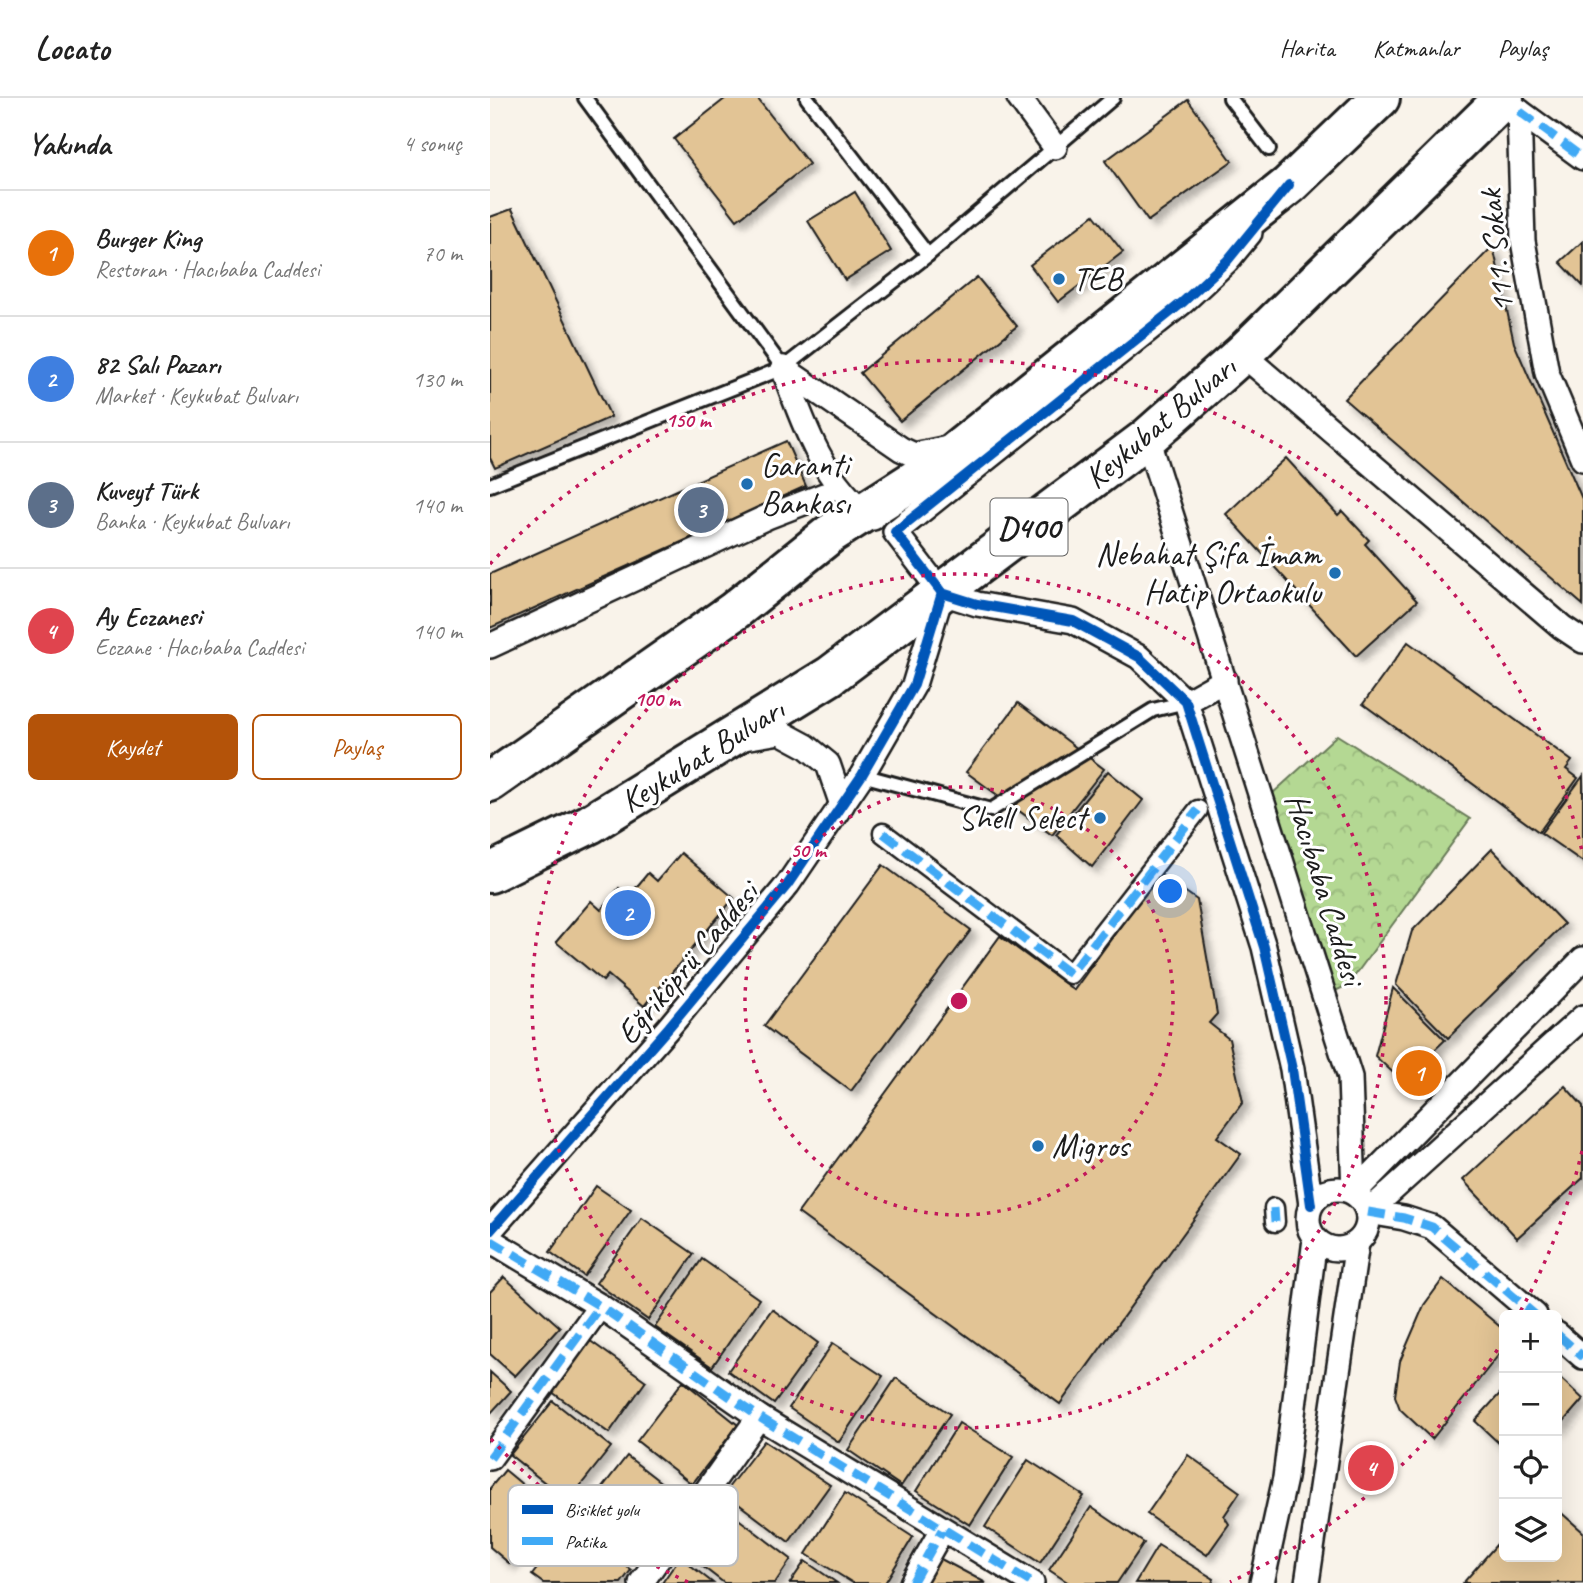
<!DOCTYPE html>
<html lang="tr">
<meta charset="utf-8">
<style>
body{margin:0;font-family:Caveat,sans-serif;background:#f6f6f6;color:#222}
.controls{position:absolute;right:21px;bottom:21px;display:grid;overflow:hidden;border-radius:10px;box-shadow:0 7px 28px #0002}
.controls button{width:63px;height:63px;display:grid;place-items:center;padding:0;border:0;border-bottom:2px solid #e0e0e0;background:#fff;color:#222;font:35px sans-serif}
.you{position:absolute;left:681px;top:794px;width:24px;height:24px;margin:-18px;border:5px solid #fff;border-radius:50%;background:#1a73e8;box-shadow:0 0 0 10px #1a73e833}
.badge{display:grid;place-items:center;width:46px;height:46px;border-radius:50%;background:#b45309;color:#fff;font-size:23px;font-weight:700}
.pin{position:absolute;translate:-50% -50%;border:4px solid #fff;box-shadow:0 2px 7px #0006}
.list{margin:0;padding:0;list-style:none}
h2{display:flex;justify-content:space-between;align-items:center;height:91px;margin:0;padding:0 28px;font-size:30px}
h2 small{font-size:23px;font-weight:400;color:#767676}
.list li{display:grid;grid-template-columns:46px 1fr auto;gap:21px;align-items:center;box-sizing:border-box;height:126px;padding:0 28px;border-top:2px solid #e0e0e0}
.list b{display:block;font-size:26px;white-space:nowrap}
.list p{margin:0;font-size:23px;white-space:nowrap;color:#767676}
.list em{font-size:23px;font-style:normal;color:#767676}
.actions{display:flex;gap:14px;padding:21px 28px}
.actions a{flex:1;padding:16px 0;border:2px solid #b45309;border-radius:10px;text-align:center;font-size:24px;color:#b45309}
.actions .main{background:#b45309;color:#fff}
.icon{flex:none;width:38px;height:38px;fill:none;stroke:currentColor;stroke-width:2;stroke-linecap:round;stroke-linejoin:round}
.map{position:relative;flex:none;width:1093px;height:1485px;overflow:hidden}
header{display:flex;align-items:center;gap:42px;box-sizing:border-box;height:98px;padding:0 35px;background:#fff;border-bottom:2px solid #e0e0e0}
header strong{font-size:33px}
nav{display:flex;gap:38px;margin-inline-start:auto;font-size:24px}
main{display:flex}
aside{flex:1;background:#fff}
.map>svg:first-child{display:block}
.park{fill:url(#park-crowns);stroke:#687a58;stroke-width:2}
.building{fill:#e2c495;stroke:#1c1c1c;stroke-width:2;filter:url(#shadow)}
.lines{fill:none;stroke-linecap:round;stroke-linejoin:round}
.service-casing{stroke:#1c1c1c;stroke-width:18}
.pedestrian-casing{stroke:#1c1c1c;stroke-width:23}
.minor-casing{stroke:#1c1c1c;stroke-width:28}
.trunk-casing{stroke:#1c1c1c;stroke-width:44}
.service{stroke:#fff;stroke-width:12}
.pedestrian{stroke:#fff;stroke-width:18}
.minor{stroke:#fff;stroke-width:23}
.trunk{stroke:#fff;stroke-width:38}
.quiet{stroke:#3fa9f5;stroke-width:9;stroke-dasharray:18 9;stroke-linecap:butt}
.cycleway-casing{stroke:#fff;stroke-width:15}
.cycleway{stroke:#0057b8;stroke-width:10}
.ring{fill:none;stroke:#c2185b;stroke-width:3.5;stroke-dasharray:3.5 7}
.poi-dot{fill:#1f6fb2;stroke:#fff;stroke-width:2.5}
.labels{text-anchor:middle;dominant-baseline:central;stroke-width:6;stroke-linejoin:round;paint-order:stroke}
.shield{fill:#fff;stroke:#606060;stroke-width:2}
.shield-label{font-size:32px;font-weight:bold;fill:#1c1c1c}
.street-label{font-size:33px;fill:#1c1c1c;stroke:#fff}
.poi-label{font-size:33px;fill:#1c1c1c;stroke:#fff;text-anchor:start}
.key{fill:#fff;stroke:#bbb;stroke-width:2}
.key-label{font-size:19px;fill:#1c1c1c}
.centre{fill:#c2185b;stroke:#fff;stroke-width:3.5}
.ring-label{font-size:21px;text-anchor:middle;font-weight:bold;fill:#c2185b;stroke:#fff;stroke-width:6;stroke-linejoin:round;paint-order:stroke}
</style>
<header>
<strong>Locato</strong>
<nav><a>Harita</a><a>Katmanlar</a><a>Paylaş</a></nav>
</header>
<main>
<aside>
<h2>Yakında<small>4 sonuç</small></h2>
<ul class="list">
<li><span class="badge" style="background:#e8710a">1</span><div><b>Burger King</b><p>Restoran · Hacıbaba Caddesi</p></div><em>70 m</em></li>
<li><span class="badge" style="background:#3f7fe0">2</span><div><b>82 Salı Pazarı</b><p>Market · Keykubat Bulvarı</p></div><em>130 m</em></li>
<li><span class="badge" style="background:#5c6f8a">3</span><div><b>Kuveyt Türk</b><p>Banka · Keykubat Bulvarı</p></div><em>140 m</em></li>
<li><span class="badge" style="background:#e0444e">4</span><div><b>Ay Eczanesi</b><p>Eczane · Hacıbaba Caddesi</p></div><em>140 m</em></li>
</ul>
<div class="actions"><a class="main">Kaydet</a><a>Paylaş</a></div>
</aside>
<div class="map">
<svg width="1093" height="1485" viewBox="0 0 1093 1485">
<defs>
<pattern id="park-crowns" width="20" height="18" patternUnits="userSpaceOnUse" patternTransform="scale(1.75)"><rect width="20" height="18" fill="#b4d893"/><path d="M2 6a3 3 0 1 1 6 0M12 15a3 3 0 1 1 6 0" fill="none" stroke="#9ab97e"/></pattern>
<filter id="shadow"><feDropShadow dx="6" dy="6" stdDeviation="3.5" flood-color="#0004"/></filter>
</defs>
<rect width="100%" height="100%" fill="#f9f3ea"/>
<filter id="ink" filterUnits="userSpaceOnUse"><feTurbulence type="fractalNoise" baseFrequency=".0143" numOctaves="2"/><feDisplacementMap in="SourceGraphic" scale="14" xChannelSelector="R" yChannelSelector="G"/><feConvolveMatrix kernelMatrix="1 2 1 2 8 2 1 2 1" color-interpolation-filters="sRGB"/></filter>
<g filter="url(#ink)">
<!-- park -->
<path class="park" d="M847,637L980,721L858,887L843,894L783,695Z"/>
<!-- building -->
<g class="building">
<path d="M236,0H267L319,66L247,122L184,41Z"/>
<path d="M698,2L742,63L658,123L615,63Z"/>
<path d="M365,94L401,153L355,182L318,123Z"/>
<path d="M22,111L121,319L5,370L0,360V119Z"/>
<path d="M604,117L633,154L568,204L540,167Z"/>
<path d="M1093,143V188L1070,164Z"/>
<path d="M1003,148L1024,245L1093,403V507L854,301Z"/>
<path d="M487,179L527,228L410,323L370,275Z"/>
<path d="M296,343L316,388L0,530V476Z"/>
<path d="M796,360L848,417L852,413L879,442L875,446L927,503L866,558L736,416Z"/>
<path d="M918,544L1082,663L1076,671L1088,680L1049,734L873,606Z"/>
<path d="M528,605L614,671L562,737L476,674Z"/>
<path d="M618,673L653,702L602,769L566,737Z"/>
<path d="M1093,678V764L1051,735Z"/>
<path d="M1002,751L1074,826L958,940L906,887L922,833Z"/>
<path d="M191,755L244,800L154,908L118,877L113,883L66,844L101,803L111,812L129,790L139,798L158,775L167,783Z"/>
<path d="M393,767L481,832L361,993L274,928Z"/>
<path d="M669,775L707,802L727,916L719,925L739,941L753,1004L727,1039L751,1056L570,1306L308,1115L510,838L584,892Z"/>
<path d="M903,890L955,942L912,983L885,958Z"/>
<path d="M1075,988L1093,1008V1080L1027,1140L973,1082Z"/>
<path d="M106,1088L141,1112L94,1178L60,1154Z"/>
<path d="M152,1120L204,1156L158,1222L106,1185Z"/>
<path d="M212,1161L269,1201L222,1269L165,1229Z"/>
<path d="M14,1179L70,1229L25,1278L0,1256V1194Z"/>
<path d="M953,1181L1014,1232V1250L942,1341L910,1311L905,1298L910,1263L934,1207Z"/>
<path d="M282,1211L328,1245L284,1306L238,1273Z"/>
<path d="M99,1242L156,1283L119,1335L62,1294Z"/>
<path d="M343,1245L393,1278L349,1344L299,1310Z"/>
<path d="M0,1274L21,1293L0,1316Z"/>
<path d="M1067,1277L1093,1301L1067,1331Z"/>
<path d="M406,1280L460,1316L411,1388L358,1352Z"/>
<path d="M193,1283L248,1327L202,1386L147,1343Z"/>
<path d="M1014,1291V1350L985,1323Z"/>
<path d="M63,1303L121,1349L78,1403L20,1357Z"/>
<path d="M469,1325L523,1359L480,1427L426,1393Z"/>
<path d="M274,1343L340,1387L299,1444L234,1395Z"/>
<path d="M698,1357L750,1394L734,1418L739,1426L717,1457L657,1416Z"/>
<path d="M137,1358L196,1404L152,1460L93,1414Z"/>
<path d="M538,1362L594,1398L550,1465L495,1429Z"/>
<path d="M15,1372L64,1413L20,1466L0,1449V1390Z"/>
<path d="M355,1395L423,1439L395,1485H363L316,1456Z"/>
<path d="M230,1407L301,1461L285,1485H234L195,1455Z"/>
<path d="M601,1409L654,1445L627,1485H579L559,1472Z"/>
<path d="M1067,1411L1093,1434V1485H973L1014,1438V1459H1067Z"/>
<path d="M81,1427L141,1472L131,1485H53L42,1477Z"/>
<path d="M668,1447L724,1481L722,1485H645Z"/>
<path d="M190,1459L223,1485H172Z"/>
<path d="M449,1460L496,1485H436Z"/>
<path d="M315,1463L347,1485H300Z"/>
</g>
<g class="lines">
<!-- service casing -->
<g class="service-casing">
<g id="service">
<path d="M95,0L293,270"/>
<path d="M317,0L438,157"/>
<path d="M740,0L779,51"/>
<path d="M0,387L293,270L438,157L623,0"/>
<path d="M372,677L501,712L663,612L696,604"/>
</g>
</g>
<!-- pedestrian casing -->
<g class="pedestrian-casing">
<g id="pedestrian">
<path d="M393,735L580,876L708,712"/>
<path d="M784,1110L785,1124"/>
</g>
</g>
<!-- minor casing -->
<g class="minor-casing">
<g id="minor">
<path d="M529,0L565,49"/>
<path d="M1029,13L1033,143L1057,275L1093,361"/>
<path d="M1029,13L1093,60"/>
<path d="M760,135L737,163L693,204L405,434L452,495L487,506L583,523L649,559L696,604L774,849L802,971L821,1107"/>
<path d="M752,256L1072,529L1093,543"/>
<path d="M293,270L411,351L424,357L458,350"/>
<path d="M293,270C312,323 334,388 383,420"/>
<path d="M657,340L860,979L864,1095"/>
<path d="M0,548L277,419L334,397"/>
<path d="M696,604L735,582"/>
<path d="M254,640L290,634L316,648L338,666L352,707"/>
<circle cx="848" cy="1121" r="30"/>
<path d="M864,1095L1093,861"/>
<path d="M878,1114L1093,919"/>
<path d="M878,1114L914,1120L942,1129L1045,1217"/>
<path d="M0,1133L179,929L298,786L372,677L424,587L452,495"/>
<path d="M0,1142L110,1208L269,1319L542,1485"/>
<path d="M1067,1236L1093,1259"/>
<path d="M0,1360L110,1208"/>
<path d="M151,1485L269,1319"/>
<path d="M422,1485L452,1432"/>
<path d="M772,1485L795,1380L825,1141"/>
<path d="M817,1485L867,1145"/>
</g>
</g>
<!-- trunk casing -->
<g class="trunk-casing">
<g id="trunk">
<path d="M0,684L244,513L340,436L451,365L799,87L890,0"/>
<path d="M0,775L100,726L340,578L657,340L752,256L1014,0"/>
</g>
</g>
<!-- service -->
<use href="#service" class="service"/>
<!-- pedestrian -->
<use href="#pedestrian" class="pedestrian"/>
<!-- minor -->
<use href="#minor" class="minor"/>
<!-- trunk -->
<use href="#trunk" class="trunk"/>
<!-- quiet -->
<g class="quiet">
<path d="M1029,13L1093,60"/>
<path d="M393,735L580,876L708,712"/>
<path d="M784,1110L785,1124"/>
<path d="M878,1114L914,1120L942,1129L1045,1217"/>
<path d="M0,1142L110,1208L269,1319L542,1485"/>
<path d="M1067,1236L1093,1259"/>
<path d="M0,1360L110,1208"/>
<path d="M422,1485L452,1432"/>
</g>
<!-- cycleway casing -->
<g class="cycleway-casing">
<g id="cycleway">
<path d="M799,87L737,163L693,204L405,434L452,495L487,506L583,523L649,559L696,604L774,849L802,971L821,1107"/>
<path d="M0,1133L179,929L298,786L372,677L424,587L452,495"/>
</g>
</g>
<!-- cycleway -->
<use href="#cycleway" class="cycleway"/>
</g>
</g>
<!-- distance rings -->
<g class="ring">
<circle cx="469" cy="903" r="214"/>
<circle cx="469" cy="903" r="427"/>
<path d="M1092 1053A641 641 0 0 1 1030 1214M1013 1243A641 641 0 0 1 740 1484M198 1484A641 641 0 0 1 0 1340M0 466A641 641 0 0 1 1092 753"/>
</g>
<!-- markers -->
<g class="poi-dot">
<circle cx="569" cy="181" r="7"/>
<circle cx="257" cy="386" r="7"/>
<circle cx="845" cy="475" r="7"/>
<circle cx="610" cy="720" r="7"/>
<circle cx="548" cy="1048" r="7"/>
</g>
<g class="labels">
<!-- shield labels -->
<rect class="shield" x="500.5" y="400.5" width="77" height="57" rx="5"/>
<g class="shield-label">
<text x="539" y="429">D400</text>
</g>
<!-- street labels -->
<g class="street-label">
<text transform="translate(1006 153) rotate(-96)">111. Sokak</text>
<text transform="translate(670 324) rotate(-40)">Keykubat Bulvarı</text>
<text transform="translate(212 657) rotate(-32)">Keykubat Bulvarı</text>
<text transform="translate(835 791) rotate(73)">Hacıbaba Caddesi</text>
<text transform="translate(197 865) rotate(-50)">Eğriköprü Caddesi</text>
</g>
<!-- poi labels -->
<g class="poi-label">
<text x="583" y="181">TEB</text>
<text x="271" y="367">Garanti<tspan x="271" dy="38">Bankası</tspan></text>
<text x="831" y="456" text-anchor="end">Nebahat Şifa İmam<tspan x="831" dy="38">Hatip Ortaokulu</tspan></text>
<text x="596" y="720" text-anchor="end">Shell Select</text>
<text x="562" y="1048">Migros</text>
</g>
</g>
<!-- legend -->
<rect x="18" y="1387" width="230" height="81" rx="10" class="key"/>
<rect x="32" y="1407" width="31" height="9" fill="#0057b8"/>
<rect x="32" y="1439" width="31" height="8" fill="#3fa9f5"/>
<g class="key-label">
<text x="75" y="1418">Bisiklet yolu</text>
<text x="75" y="1450">Patika</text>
</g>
<circle cx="469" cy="903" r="10" class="centre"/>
<g class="ring-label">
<text x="198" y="329">150 m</text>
<text x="167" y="608">100 m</text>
<text x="318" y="759">50 m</text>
</g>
</svg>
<div class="controls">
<button>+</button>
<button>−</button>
<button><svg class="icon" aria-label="locate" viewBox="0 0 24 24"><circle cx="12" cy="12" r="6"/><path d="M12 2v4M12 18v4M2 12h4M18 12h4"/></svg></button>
<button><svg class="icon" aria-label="layers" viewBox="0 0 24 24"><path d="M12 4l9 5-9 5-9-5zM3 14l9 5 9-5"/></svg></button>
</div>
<div class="you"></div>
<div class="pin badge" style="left:929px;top:975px;background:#e8710a">1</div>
<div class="pin badge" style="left:138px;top:815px;background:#3f7fe0">2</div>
<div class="pin badge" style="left:211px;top:412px;background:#5c6f8a">3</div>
<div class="pin badge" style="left:881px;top:1370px;background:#e0444e">4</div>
</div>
</main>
